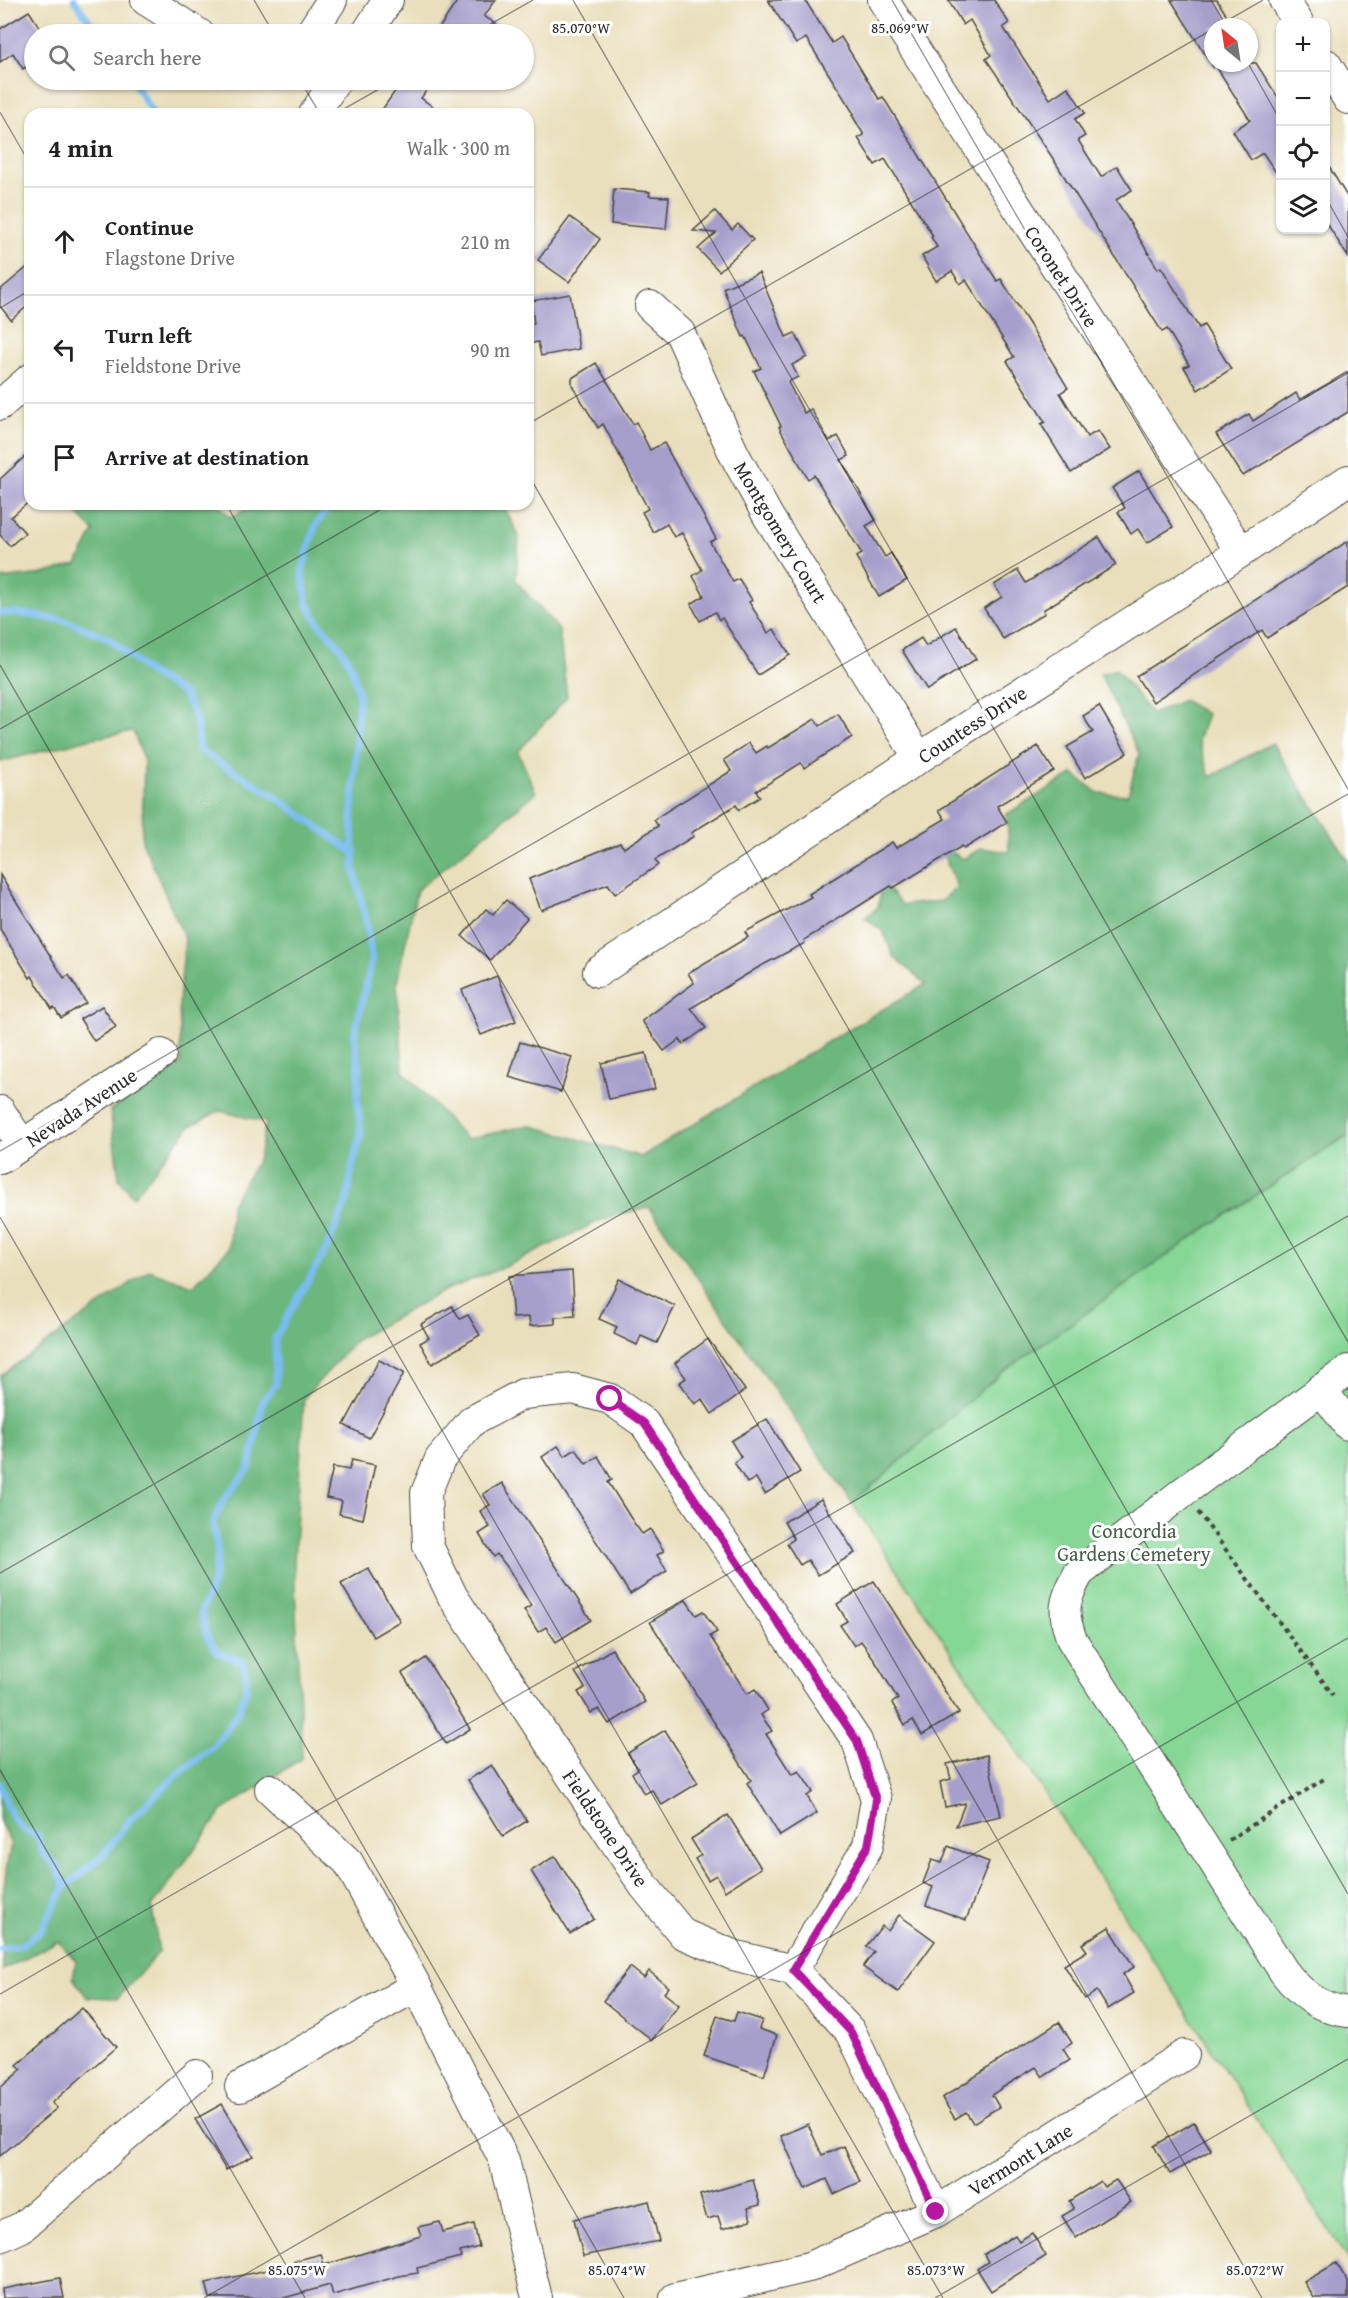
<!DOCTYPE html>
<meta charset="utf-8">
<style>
body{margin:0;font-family:"Gentium Book Plus",serif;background:#f2f2f2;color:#202124}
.controls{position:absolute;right:18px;top:18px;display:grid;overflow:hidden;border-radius:12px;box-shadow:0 2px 4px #0004}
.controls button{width:54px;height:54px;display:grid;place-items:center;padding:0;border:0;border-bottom:2px solid #e0e0e0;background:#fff;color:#202124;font:30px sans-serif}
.compass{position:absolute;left:1204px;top:18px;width:54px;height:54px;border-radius:50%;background:#fff;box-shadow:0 2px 4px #0004;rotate:330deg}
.stop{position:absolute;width:18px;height:18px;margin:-14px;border:4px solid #b5179e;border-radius:50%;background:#fff}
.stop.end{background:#b5179e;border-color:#fff;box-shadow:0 2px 6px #0008}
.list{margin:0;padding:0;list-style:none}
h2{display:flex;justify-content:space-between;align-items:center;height:78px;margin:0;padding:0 24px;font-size:26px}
h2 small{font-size:20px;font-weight:400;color:#757577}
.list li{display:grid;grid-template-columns:39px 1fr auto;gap:18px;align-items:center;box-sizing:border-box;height:108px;padding:0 24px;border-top:2px solid #e0e0e0}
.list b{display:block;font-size:22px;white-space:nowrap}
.list p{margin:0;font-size:20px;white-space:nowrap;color:#757577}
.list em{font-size:20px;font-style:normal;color:#757577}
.icon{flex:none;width:33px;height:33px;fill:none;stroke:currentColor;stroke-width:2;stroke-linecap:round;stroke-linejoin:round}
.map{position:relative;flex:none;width:1348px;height:2298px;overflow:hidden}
.search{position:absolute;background:#fff;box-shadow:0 2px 4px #0004;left:24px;top:24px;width:510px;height:66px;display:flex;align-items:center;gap:15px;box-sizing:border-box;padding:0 21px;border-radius:33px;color:#757577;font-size:22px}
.panel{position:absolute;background:#fff;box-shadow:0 2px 4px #0004;left:24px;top:108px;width:510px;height:402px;border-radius:18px}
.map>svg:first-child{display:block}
.green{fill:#86d695;stroke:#588060;stroke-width:1.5}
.forest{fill:#6cb77e;stroke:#4c7154;stroke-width:1.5}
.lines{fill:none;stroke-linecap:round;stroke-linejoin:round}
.stream{stroke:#7abcef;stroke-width:7}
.building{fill:#a69ecb}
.minor-casing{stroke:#484641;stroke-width:32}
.path{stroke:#484641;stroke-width:4;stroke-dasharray:4.5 4.5;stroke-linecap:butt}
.minor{stroke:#fff;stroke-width:30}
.route{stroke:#b5179e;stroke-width:8}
.ticks{fill:none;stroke:#2b2b2b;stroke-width:1.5;stroke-opacity:0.45}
.labels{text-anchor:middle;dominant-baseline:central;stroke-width:6;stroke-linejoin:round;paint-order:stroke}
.street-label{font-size:20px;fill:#2b2b2b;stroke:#fff}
.park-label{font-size:20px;fill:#465e4b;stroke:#fff}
.ticks-label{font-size:15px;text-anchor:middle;fill:#2b2b2b;stroke:#fff;stroke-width:6;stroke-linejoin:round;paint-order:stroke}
</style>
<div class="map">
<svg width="1348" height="2298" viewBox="0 0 1348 2298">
<rect width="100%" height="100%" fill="#fff"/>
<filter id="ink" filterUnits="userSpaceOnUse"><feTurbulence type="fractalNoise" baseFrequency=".0167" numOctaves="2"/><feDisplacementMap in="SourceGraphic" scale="12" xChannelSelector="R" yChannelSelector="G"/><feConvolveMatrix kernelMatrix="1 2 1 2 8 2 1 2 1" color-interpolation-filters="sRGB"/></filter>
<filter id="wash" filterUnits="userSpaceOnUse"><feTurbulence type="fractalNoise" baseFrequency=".008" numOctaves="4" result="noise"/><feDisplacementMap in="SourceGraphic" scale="24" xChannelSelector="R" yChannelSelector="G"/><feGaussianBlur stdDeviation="1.35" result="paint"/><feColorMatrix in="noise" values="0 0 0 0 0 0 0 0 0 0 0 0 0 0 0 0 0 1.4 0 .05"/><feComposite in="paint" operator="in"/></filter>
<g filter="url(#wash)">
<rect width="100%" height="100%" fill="#e9dfbc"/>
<!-- green -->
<path class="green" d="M1348,1135V2260L1035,1778L852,1503L1000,1374L1203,1230Z"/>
<!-- forest -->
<path class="forest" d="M68,504H218L230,517L258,504H503L519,537L516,581L559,630L567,697L518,752L536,793L417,890L397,982L403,1071L466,1139L529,1125L641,1157L837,1036L926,984L894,957L883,931L865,918L878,907L882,883L903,905L941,901L957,887L939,844L963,859L981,848L1009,852L1007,814L1073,774L1098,793L1128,795L1139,754L1100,674L1116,669L1152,714L1183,700L1207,714L1198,741L1210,777L1272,743L1348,860V1135L1203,1230L1000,1374L852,1503L649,1207L603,1219L505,1267L445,1290L357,1339L304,1398L294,1561L302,1758L222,1811L152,1907L159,1952L118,1998L87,1997L73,1978L76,1961L58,1941L3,1970C0,1929 2,1884 11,1844L0,1822V1376L149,1270L193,1286L229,1248L231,1204L259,1158L266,1122L219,1111L190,1126L133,1197L119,1179L110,1110L181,1063L179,1003L185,939L142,841L144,761L133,731L89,739L0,762V579L43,574L77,564L94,531Z"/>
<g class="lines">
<!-- stream -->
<g class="stream">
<path d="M74,0L99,34"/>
<path d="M132,80L153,114"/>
<path d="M0,613H17L67,621L108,638L147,671L184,694L196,718L199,748L213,759L272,794L354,853"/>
<path d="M0,1784C8,1805 12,1831 38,1835L42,1852L57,1867L65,1887"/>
<path d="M0,1949L23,1945L41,1930L65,1887L103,1855L130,1820L171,1780L215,1745L237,1714L247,1688L244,1662L219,1653L208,1639L201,1613L213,1583L218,1553L213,1522L225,1498L250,1467L263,1401L276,1384L275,1338L327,1248L347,1201L353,1163L361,1135L357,1098L359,1069L354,1036L372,961L366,920L354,869V853L352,820L359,696L352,668L341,648L318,622L307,603L302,572L315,526L331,504"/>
</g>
</g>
<g id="blocks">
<!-- building -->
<g class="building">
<path d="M458,0H496L484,16L511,34H435Z"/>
<path d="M768,0H805L832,43L841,37L879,99L883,97L997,281L1001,279L1031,327L1068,388L1060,393L1087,437L1098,431L1110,449L1071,473L1041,424L1045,422L1007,361L1014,357L966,280L960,284L952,271L936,281L922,256L937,247L931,237L933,236L885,159L875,165L858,138L864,135L852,115L854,114L806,38L796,44Z"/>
<path d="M948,0H994L1009,23L1003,27L1050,99L1068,87L1085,113L1075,119L1085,136L1078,140L1101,177L1117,166L1132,190L1116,200L1158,269L1161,267L1199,328L1204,325L1231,369L1198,390L1184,367L1189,365L1167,329L1162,332L1052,157L986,59L991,55L970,20L963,25Z"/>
<path d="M1171,0H1217L1234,27H1213V67Z"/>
<path d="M29,11L44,34H34V62L23,69L13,53L0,62V29Z"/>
<path d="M1214,63H1256L1281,102V180L1263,153L1251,160L1233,131L1250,120Z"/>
<path d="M403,80H434L421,98L443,114H379Z"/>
<path d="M1326,162L1348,198V257L1326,222Z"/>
<path d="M614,189L650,192L649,196L669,197L666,229L611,224Z"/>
<path d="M715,211L732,230L738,224L753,240L719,271L698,249L716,233L693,231Z"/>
<path d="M570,217L600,239L569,282L538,260Z"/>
<path d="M30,265V304L11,320L0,306V290Z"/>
<path d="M759,273L786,337L795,333L807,357L792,365L798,377L788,382L804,413L811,409L829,441L838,436L849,456L841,460L876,520L866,526L885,557L891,553L907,580L879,597L856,557L862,554L814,475L808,479L779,427L781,426L754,371L761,368L745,336L743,337L723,288Z"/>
<path d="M570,294L579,349L541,356L538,342L528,344V325L534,324L531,301Z"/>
<path d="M596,363L633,424L636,422L650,450L664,443L716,539L710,542L733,582L739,579L752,600L749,602L768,633L774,629L790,655L758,675L722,618L719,620L715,612L700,621L691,604L704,596L693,576L702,570L682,533L674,537L667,524L653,532L642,512L648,509L603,424L598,428L572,385V378Z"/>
<path d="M1348,372V412L1243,476L1216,434L1249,414L1253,421L1296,393L1300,400Z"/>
<path d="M30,452V501L11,517L25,533L10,546L0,535V479Z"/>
<path d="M1139,471L1173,527L1147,543L1138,529L1131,534L1118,512L1125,508L1112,488Z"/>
<path d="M1099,537L1116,565L1043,610L1045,613L1003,639L984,608L1002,597L994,585L1018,570L1026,583Z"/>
<path d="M1348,541V587L1267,638L1262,630L1153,702L1136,676Z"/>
<path d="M956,627L976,659L927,690L902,650L921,638L926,646Z"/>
<path d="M1099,706L1127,753L1085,778L1067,747L1093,732L1083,716Z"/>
<path d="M838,714L852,737L804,768L801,763L756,791L760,797L739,810L736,805L691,833L694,836L655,860L658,865L615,894L608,884L541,910L529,879L620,843L624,848L658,826L654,820L662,814L731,771L724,760L749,743L756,753L767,746L768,748L815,719L820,726Z"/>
<path d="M1038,746L1054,771L997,806L1007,822L964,849L962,846L893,888L891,886L804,940L805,943L759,967L691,1008L706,1028L683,1044L680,1039L664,1051L642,1021L694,983L688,973L748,937L745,932L811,897L809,894L892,842L896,848L945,819L939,810Z"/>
<path d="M0,875L64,978L69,975L86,1003L61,1018L54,1007L52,1009L32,976L30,978L0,929Z"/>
<path d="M506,900L527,918L490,960L462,936L486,909L493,915Z"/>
<path d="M497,976L516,1021L481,1035L462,990Z"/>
<path d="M102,1006L116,1027L94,1041L80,1019Z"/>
<path d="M520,1042L572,1057L561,1092L509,1077Z"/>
<path d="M646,1053L655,1089L609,1099L601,1063Z"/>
<path d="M572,1271L575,1316L555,1317V1324L530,1326L529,1317L513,1318L509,1276Z"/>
<path d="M619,1279L675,1306L657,1343L641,1336L637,1345L614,1334L617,1327L599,1319Z"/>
<path d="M452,1306L460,1319L468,1315L480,1335L432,1364L420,1343L429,1338L421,1324Z"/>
<path d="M708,1339L745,1390L712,1414L702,1399L695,1404L679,1383L686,1378L675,1363Z"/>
<path d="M379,1360L404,1373L369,1438L344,1425Z"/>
<path d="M767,1419L800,1472L765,1494L756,1478L747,1483L734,1462L741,1457L731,1441Z"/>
<path d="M558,1446L565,1456L576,1449L586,1464L598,1456L612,1480L608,1482L632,1520L642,1534L650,1529L664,1551L657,1555L667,1571L630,1594L542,1457Z"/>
<path d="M352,1460L375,1465L363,1519L339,1514L342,1501L326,1498L333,1467L349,1470Z"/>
<path d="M502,1483L591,1620L556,1642L546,1627L538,1632L524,1610L531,1606L508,1568L497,1554L493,1557L479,1534L490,1527L480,1511L490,1505L483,1494Z"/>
<path d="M821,1499L855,1553L818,1575L808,1560L800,1565L787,1544L794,1539L784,1522Z"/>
<path d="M368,1568L400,1621L373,1637L341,1584Z"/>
<path d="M874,1581L959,1713L922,1735L913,1720L905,1725L892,1703L898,1699L872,1656L861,1641L854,1646L840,1625L847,1621L837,1604Z"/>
<path d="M686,1600L696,1615L703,1611L717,1632L710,1636L747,1694L755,1689L768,1710L761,1715L772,1731L766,1734L792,1775L799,1771L813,1792L807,1796L817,1813L780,1836L747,1783L751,1780L650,1622Z"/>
<path d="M612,1649L645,1702L609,1724L599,1709L591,1713L578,1692L585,1688L575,1672Z"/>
<path d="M426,1658L470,1729L446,1744L402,1673Z"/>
<path d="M665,1730L698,1783L662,1805L652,1790L644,1794L632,1773L638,1769L628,1753Z"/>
<path d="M987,1755L1001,1816L956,1826L965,1803L945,1807L940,1782L951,1779L947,1764Z"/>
<path d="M492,1765L527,1821L503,1836L468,1780Z"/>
<path d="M728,1815L761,1868L725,1891L716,1875L708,1880L695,1859L701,1855L691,1839Z"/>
<path d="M948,1846L989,1862L966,1920L926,1905L933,1887L923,1883L932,1860L942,1863Z"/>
<path d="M555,1856L594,1919L570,1934L531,1871Z"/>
<path d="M899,1915L935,1941L898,1992L863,1967L874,1952L866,1946L882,1926L888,1931Z"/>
<path d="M1109,1927L1134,1967L1123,1974L1134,1993L1108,2009L1097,1991L1085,1999L1064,1965L1087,1951L1082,1944Z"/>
<path d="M630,1967L644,1978L649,1971L669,1987L664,1993L679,2005L652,2040L603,2001Z"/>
<path d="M82,2008L116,2047L52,2103L57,2108L0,2156V2088L22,2069L17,2065Z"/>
<path d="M737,2012L762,2020L759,2029L777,2035L764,2076L704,2056L717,2016L734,2021Z"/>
<path d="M1059,2022L1072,2043L1063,2049L1070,2060L1043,2077L1036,2067L1002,2088L992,2095L999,2107L973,2123L966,2112L955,2119L942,2098Z"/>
<path d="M222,2104L253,2156L226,2170L195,2119Z"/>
<path d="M1194,2122L1211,2150L1170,2174L1154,2146Z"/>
<path d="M808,2124L822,2155L844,2146L860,2182L834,2194L827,2179L805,2189L781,2136Z"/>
<path d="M753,2180L760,2205L748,2208L751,2220L722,2229L718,2216L707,2219L700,2195Z"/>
<path d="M1116,2180L1131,2202L1076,2238L1062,2216L1074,2209L1069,2201L1100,2181L1104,2187Z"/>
<path d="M649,2201L659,2241L583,2256L574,2219Z"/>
<path d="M440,2222L443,2232L474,2224L479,2247L460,2252L461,2257L417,2268L418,2273L399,2276L333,2295L330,2285L284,2298H210L206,2283L295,2264L294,2261L321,2254L324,2265L421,2236L418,2227Z"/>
<path d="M1032,2233L1046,2256L991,2291L977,2269L988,2262L984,2254L1015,2235L1019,2241Z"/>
<path d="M1336,2263L1348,2282V2298H1314L1304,2282Z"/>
<path d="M60,2278L64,2298H3L2,2289Z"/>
</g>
</g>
</g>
<g filter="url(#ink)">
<use href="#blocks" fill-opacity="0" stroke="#484641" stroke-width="1.5"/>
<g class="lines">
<!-- minor casing -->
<g class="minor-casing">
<g id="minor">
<path d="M146,0L199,34"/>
<path d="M883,0L1241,552"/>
<path d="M1284,0L1298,22"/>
<path d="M310,34L332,0"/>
<path d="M366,34L388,0"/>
<path d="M1326,64L1348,99"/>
<path d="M314,114L336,80"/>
<path d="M650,306L680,333L734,454L768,516L919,758"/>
<path d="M0,405L30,379"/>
<path d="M598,972L919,758L1241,552L1348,480"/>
<path d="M0,1111L22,1145"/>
<path d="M0,1159L161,1054"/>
<path d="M1348,1370L1183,1492L1079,1573C1064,1600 1061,1611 1072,1640L1284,1972C1301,1994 1320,2009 1348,2012"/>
<path d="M1321,1389L1348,1425"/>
<path d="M270,1789L348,1862L416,1986L504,2160L537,2298"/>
<path d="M793,1970L868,1846L876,1799L857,1741L644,1423L610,1399L573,1389L523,1394L472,1421L440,1459L426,1493L428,1546L453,1597L644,1886L683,1934L733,1955L793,1970L851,2032L936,2212"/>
<path d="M240,2087L416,1986"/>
<path d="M0,2237L22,2227L197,2075"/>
<path d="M675,2298L809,2267L936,2212L1184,2055"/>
</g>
</g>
<!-- path -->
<g class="path">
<path d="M1198,1512L1333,1695"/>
<path d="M1229,1840L1327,1777"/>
</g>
<!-- minor -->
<use href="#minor" class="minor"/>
</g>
</g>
<g class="lines" filter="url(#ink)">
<!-- route -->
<path class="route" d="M610,1399L644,1423L857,1741L876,1800L868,1846L793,1970L851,2032L936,2212"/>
</g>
<!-- ticks -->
<path class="ticks" d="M254,0L274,34M573,0L1348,1342M892,0L1348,789M1211,0L1227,27M1216,27L1263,0M473,34L533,0M1248,63L1280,120M300,80L320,114M0,112L30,164M335,114L395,80M1326,198L1348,237M0,308L30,290M528,424L1213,29M528,474L1348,1894M226,504L1262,2298M0,665L943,2298M0,729L390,504M0,1151L1348,373M0,1217L624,2298M0,1573L1348,794M0,1770L305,2298M0,1994L1348,1216M204,2298L1348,1638M935,2298L1348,2059"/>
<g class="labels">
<!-- street labels -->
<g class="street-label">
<text transform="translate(1062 276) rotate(57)">Coronet Drive</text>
<text transform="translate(781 532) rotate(59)">Montgomery Court</text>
<text transform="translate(972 724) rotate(-33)">Countess Drive</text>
<text transform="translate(81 1107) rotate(-33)">Nevada Avenue</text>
<text transform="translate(606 1828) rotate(56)">Fieldstone Drive</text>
<text transform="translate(1020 2159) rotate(-32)">Vermont Lane</text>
</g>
<!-- park labels -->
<g class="park-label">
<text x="1134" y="1530">Concordia<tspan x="1134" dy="23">Gardens Cemetery</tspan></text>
</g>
</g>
<g class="ticks-label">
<text x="900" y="33">85.069°W</text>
<text x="581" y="33">85.070°W</text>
<text x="297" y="2275">85.075°W</text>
<text x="617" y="2275">85.074°W</text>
<text x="936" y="2275">85.073°W</text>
<text x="1255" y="2275">85.072°W</text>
</g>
</svg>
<div class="controls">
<button>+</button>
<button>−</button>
<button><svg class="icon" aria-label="locate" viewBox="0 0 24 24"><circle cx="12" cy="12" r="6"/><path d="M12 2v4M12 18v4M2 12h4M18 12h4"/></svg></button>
<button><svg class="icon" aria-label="layers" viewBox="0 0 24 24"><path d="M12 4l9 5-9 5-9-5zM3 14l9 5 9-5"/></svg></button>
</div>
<svg class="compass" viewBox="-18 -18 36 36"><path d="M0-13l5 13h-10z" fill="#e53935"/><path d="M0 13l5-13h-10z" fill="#757577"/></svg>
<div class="stop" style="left:610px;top:1399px"></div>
<div class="stop end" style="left:936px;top:2212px"></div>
<div class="search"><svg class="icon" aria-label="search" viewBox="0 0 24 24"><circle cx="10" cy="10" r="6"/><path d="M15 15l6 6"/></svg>Search here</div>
<section class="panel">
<h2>4 min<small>Walk · 300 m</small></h2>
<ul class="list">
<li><svg class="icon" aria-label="ahead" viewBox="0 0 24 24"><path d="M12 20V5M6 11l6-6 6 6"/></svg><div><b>Continue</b><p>Flagstone Drive</p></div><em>210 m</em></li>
<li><svg class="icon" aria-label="left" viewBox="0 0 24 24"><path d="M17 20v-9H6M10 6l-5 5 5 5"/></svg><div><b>Turn left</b><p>Fieldstone Drive</p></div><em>90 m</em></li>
<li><svg class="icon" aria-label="arrive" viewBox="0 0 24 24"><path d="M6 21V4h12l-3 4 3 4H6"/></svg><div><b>Arrive at destination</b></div></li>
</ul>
</section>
</div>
